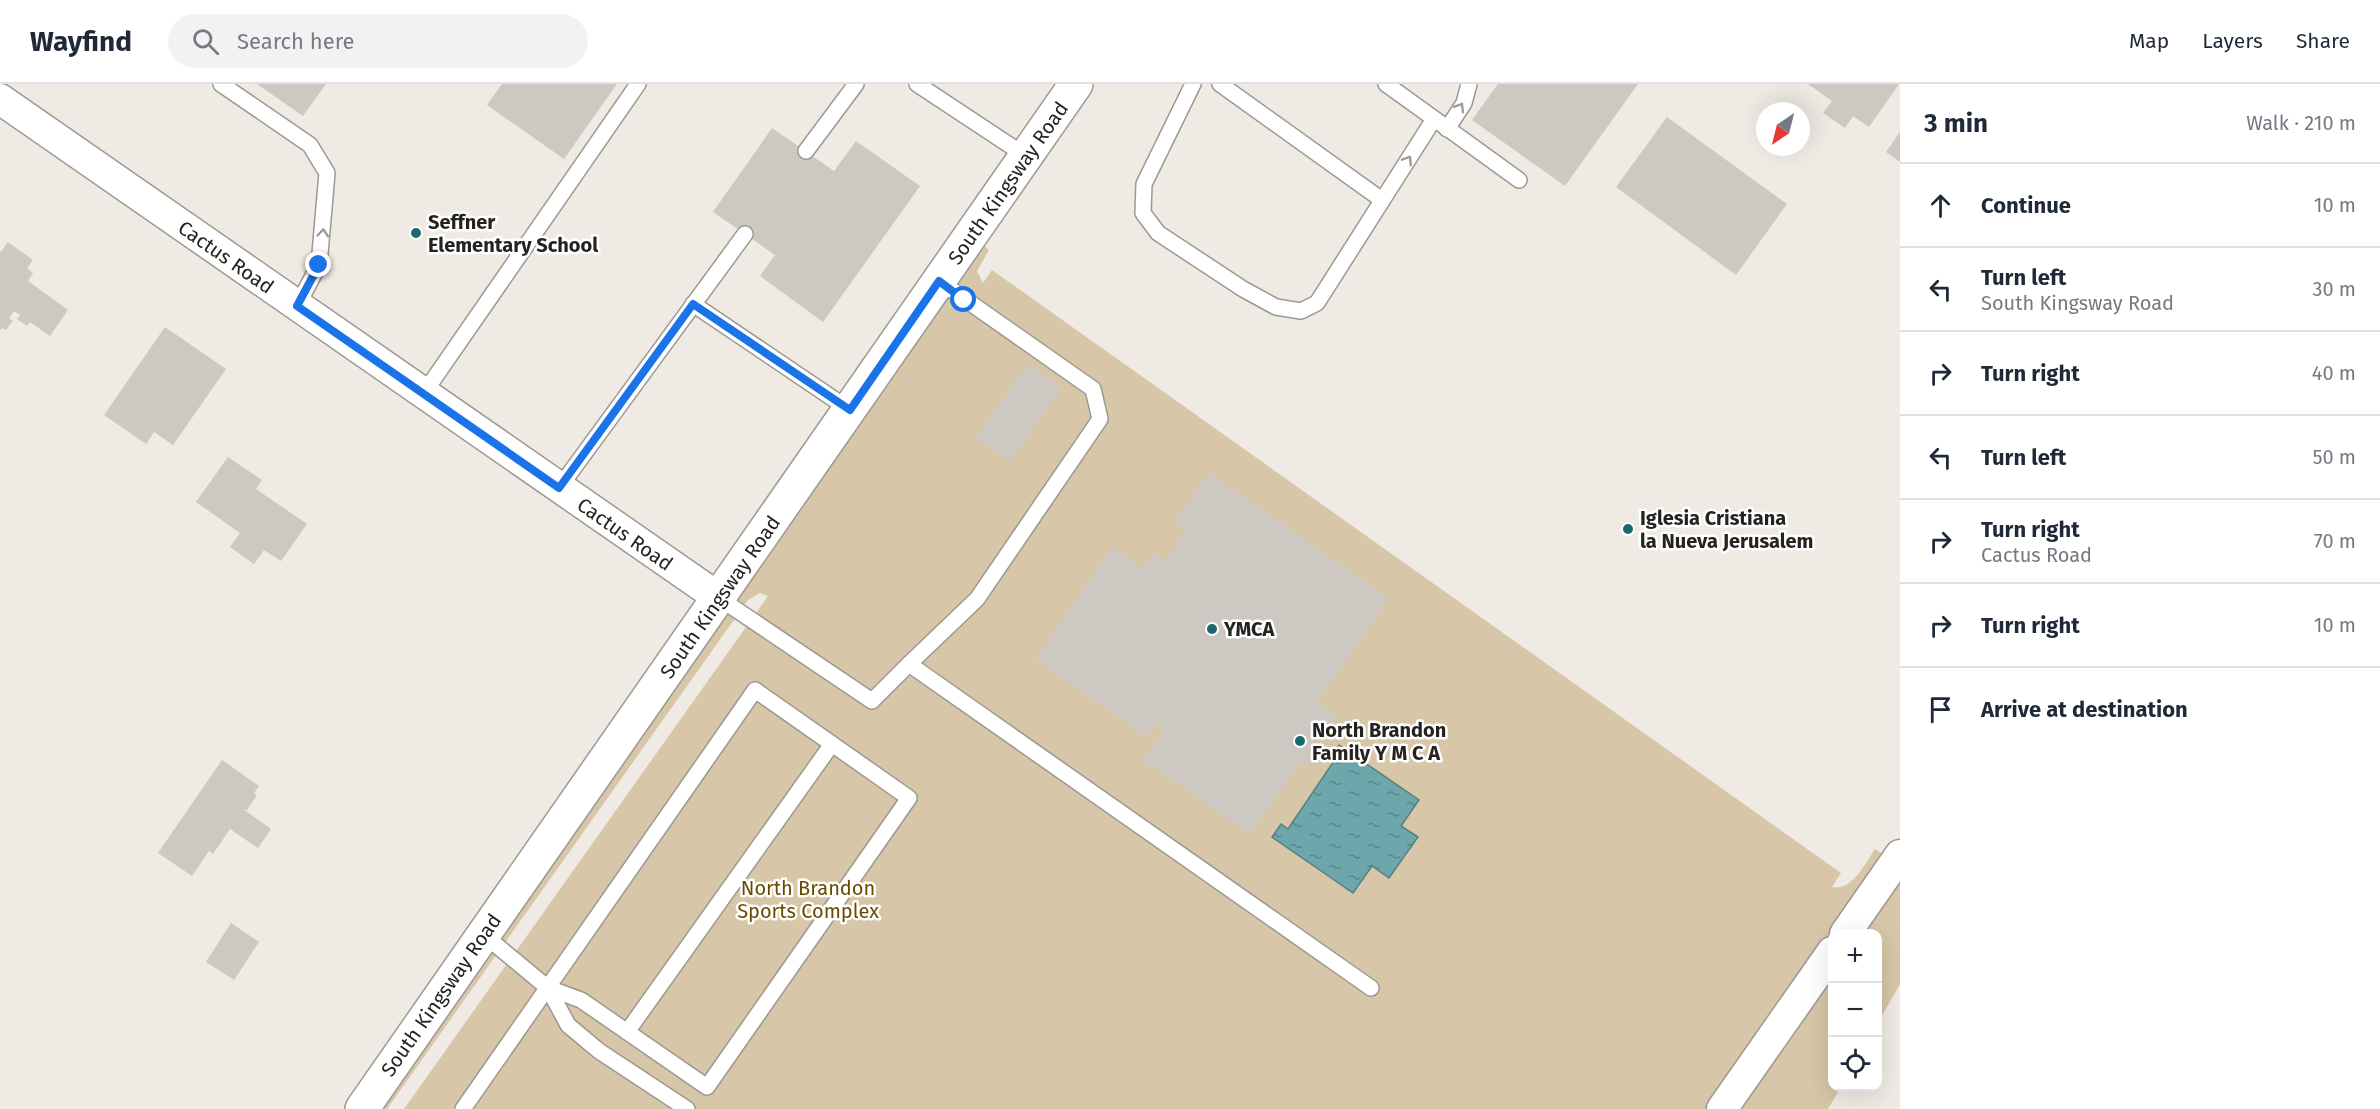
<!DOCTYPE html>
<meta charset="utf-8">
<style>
body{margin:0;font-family:"Fira Sans",sans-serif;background:#f2f2f3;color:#1f2937}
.controls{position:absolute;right:18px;bottom:18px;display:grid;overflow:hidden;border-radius:12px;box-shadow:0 6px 24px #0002}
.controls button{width:54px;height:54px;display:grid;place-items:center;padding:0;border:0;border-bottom:2px solid #e0e1e3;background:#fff;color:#1f2937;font:30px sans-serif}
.compass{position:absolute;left:1756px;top:18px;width:54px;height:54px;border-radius:50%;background:#fff;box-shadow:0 6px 24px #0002;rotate:215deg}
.stop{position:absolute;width:18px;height:18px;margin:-14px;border:4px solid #1a73e8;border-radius:50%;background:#fff}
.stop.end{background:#1a73e8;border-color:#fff;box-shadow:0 2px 6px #0008}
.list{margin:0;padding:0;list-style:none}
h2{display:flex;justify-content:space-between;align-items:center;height:78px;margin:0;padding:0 24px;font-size:26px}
h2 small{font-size:20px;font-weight:400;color:#747a83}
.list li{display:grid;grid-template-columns:39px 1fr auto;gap:18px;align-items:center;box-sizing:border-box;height:84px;padding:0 24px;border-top:2px solid #e0e1e3}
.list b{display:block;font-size:22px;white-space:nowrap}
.list p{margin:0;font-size:20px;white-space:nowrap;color:#747a83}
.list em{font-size:20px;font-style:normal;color:#747a83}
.icon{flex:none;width:33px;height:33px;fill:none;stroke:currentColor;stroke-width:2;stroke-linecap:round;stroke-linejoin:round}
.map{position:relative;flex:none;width:1900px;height:1025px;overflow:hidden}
header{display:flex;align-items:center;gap:36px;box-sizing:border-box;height:84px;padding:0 30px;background:#fff;border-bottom:2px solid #e0e1e3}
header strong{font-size:28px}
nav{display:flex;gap:33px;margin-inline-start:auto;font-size:21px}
.search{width:420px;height:54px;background:#f2f2f3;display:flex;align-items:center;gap:15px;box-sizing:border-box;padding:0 21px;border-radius:33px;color:#747a83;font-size:22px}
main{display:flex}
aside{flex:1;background:#fff}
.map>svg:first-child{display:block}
.park{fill:#d7c6a7}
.water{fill:url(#water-ripples);stroke:#577f81;stroke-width:1.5}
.building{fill:#cdc9c2}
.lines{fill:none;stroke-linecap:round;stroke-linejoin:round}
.lane-casing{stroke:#9c9892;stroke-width:18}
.street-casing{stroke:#9c9892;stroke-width:33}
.secondary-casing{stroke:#9c9892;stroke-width:36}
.lane{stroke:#fff;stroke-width:15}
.street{stroke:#fff;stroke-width:30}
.secondary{stroke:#fff;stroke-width:33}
.oneway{stroke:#9c9c9b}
.route{stroke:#1a73e8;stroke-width:8}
.poi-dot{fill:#1c686f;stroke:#fff;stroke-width:2}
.labels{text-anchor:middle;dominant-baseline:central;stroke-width:5;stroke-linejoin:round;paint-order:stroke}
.street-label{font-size:20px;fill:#242320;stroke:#fff}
.poi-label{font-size:20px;font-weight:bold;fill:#242320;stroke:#fff;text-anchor:start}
.park-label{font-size:20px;fill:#694b00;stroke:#fff}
</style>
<header>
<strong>Wayfind</strong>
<div class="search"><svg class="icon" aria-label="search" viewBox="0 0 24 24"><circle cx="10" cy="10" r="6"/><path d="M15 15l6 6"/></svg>Search here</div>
<nav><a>Map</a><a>Layers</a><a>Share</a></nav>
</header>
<main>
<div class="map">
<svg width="1900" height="1025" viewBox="0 0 1900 1025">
<defs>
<pattern id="water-ripples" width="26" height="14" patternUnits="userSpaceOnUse" patternTransform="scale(1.5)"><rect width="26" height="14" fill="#6da6ab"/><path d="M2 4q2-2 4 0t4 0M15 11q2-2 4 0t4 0" fill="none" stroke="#59878b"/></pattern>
</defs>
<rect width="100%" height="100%" fill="#efebe4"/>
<!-- park -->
<path class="park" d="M984,162L989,166L977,187L983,199L992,186L1841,789L1832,803C1853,807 1865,779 1875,765L1900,782V900L1878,939V850H1832V1002L1841,1003L1828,1025H404L768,512L760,509L748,516L387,1025H382Z"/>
<!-- water -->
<path class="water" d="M1339,661L1419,716L1401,742L1418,753L1389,794L1372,782L1353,809L1272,753L1281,740L1288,745L1336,674L1331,671Z"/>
<!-- building -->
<g class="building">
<path d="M257,0H326L303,32Z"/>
<path d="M502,0H617L564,75L487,21Z"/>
<path d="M1498,0H1638L1565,102L1472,36Z"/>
<path d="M1808,0H1899L1869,43L1853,32L1845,44L1823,29L1832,17Z"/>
<path d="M1667,33L1787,120L1736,191L1616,103Z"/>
<path d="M772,44L834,87L856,57L920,102L823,238L760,192L775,171L713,128Z"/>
<path d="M1900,48V78L1886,68Z"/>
<path d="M8,158L33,176L27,184L33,189L28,197L68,226L50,252L30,238L27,242L17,235L20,231L14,227L9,234L13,237L6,246L2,244L0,246V169Z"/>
<path d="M165,243L226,285L173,361L154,348L146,360L104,331Z"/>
<path d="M1027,280L1062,304L1010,378L976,354Z"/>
<path d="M228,373L262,396L256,405L307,440L281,477L264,466L254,480L230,463L240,449L196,418Z"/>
<path d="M1209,389L1389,514L1317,618L1337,632L1331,641L1327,638L1312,661L1319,666L1307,683L1300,678L1250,750L1143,676L1165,645L1157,639L1147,653L1035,575L1113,463L1143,484L1154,468L1165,476L1185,447L1174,439Z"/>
<path d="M222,676L259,702L254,709L257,711L247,726L243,725L271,745L258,764L230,745L213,770L209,767L192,792L158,769Z"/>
<path d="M231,839L259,858L234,896L206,878Z"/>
</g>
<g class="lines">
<!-- lane casing -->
<g class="lane-casing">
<g id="lane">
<path d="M221,0L310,61L327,89L319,181L297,222"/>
<path d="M917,0L1026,72"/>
<path d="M1193,0L1144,100L1143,129L1158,149L1243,205L1276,223L1301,227L1317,219L1434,35"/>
<path d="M1220,0L1382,116"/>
<path d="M1386,0L1519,96"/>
<path d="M1447,45L1464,19L1469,0"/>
<path d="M806,67L856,0"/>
<path d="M693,220L850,326"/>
<path d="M424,309L638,0"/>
<path d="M559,404L745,150"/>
<path d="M719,514L872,617L909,580L1371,904"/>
<path d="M909,580L977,515L1100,335L1093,305L939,197"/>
<path d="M484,851L548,904L568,941L599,967L687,1025"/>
<path d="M627,948L832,660"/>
<path d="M463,1025L755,606L909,714L707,1003L581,916L548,904"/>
</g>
</g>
<!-- street casing -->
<g class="street-casing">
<g id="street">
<path d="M0,15L719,514"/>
<path d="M1845,850L1900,771"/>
<path d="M1722,1025L1832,868"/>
</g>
</g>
<!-- secondary casing -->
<g class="secondary-casing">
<path id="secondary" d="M362,1025L1076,0"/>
</g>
<!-- lane -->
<use href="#lane" class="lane"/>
<!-- street -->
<use href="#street" class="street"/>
<!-- secondary -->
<use href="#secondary" class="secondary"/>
</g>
<!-- one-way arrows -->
<defs><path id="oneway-chevron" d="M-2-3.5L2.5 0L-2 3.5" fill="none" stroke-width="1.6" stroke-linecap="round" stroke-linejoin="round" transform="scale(1.5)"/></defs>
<g class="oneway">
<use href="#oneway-chevron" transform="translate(1460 23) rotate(-59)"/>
<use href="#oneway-chevron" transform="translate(1408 76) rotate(-57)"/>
<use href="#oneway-chevron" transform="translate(323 149) rotate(-85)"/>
</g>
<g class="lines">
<!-- route -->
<path class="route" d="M319,181L297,222L559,404L693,220L850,326L939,197L964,216"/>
</g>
<!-- markers -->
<g class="poi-dot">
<circle cx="416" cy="149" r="6"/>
<circle cx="1628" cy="445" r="6"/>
<circle cx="1212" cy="545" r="6"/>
<circle cx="1300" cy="657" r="6"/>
</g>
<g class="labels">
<!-- street labels -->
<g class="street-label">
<text transform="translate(1008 99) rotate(-55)">South Kingsway Road</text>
<text transform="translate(226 173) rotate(35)">Cactus Road</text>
<text transform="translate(625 450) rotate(35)">Cactus Road</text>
<text transform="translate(720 513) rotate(-55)">South Kingsway Road</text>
<text transform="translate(441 911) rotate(-55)">South Kingsway Road</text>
</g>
<!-- poi labels -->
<g class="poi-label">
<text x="428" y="138">Seffner<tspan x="428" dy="23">Elementary School</tspan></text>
<text x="1640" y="434">Iglesia Cristiana<tspan x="1640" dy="23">la Nueva Jerusalem</tspan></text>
<text x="1224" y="545">YMCA</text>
<text x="1312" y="646">North Brandon<tspan x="1312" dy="23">Family Y M C A</tspan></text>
</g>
<!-- park labels -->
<g class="park-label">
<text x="808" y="804">North Brandon<tspan x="808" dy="23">Sports Complex</tspan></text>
</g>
</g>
</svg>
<div class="controls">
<button>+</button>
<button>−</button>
<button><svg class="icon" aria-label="locate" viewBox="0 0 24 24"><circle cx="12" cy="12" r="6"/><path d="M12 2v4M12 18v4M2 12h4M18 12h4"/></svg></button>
</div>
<svg class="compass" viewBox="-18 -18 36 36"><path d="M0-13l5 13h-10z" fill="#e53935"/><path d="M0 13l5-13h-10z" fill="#747a83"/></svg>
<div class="stop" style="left:964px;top:216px"></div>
<div class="stop end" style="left:319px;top:181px"></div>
</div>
<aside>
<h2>3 min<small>Walk · 210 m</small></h2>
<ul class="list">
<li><svg class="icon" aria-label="ahead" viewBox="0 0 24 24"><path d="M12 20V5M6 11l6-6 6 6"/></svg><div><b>Continue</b></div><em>10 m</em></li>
<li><svg class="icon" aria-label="left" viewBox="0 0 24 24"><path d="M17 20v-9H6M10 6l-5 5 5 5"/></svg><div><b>Turn left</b><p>South Kingsway Road</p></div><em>30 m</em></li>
<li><svg class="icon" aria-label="right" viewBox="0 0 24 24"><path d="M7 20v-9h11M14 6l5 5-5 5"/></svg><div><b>Turn right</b></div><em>40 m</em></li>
<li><svg class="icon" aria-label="left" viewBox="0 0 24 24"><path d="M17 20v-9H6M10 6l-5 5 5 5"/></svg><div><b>Turn left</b></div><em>50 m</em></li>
<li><svg class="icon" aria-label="right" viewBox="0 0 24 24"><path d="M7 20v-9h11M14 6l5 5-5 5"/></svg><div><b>Turn right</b><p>Cactus Road</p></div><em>70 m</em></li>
<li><svg class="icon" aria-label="right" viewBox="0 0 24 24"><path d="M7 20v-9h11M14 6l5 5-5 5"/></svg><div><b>Turn right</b></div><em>10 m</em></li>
<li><svg class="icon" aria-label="arrive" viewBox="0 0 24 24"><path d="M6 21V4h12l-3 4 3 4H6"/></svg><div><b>Arrive at destination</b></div></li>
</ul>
</aside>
</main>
